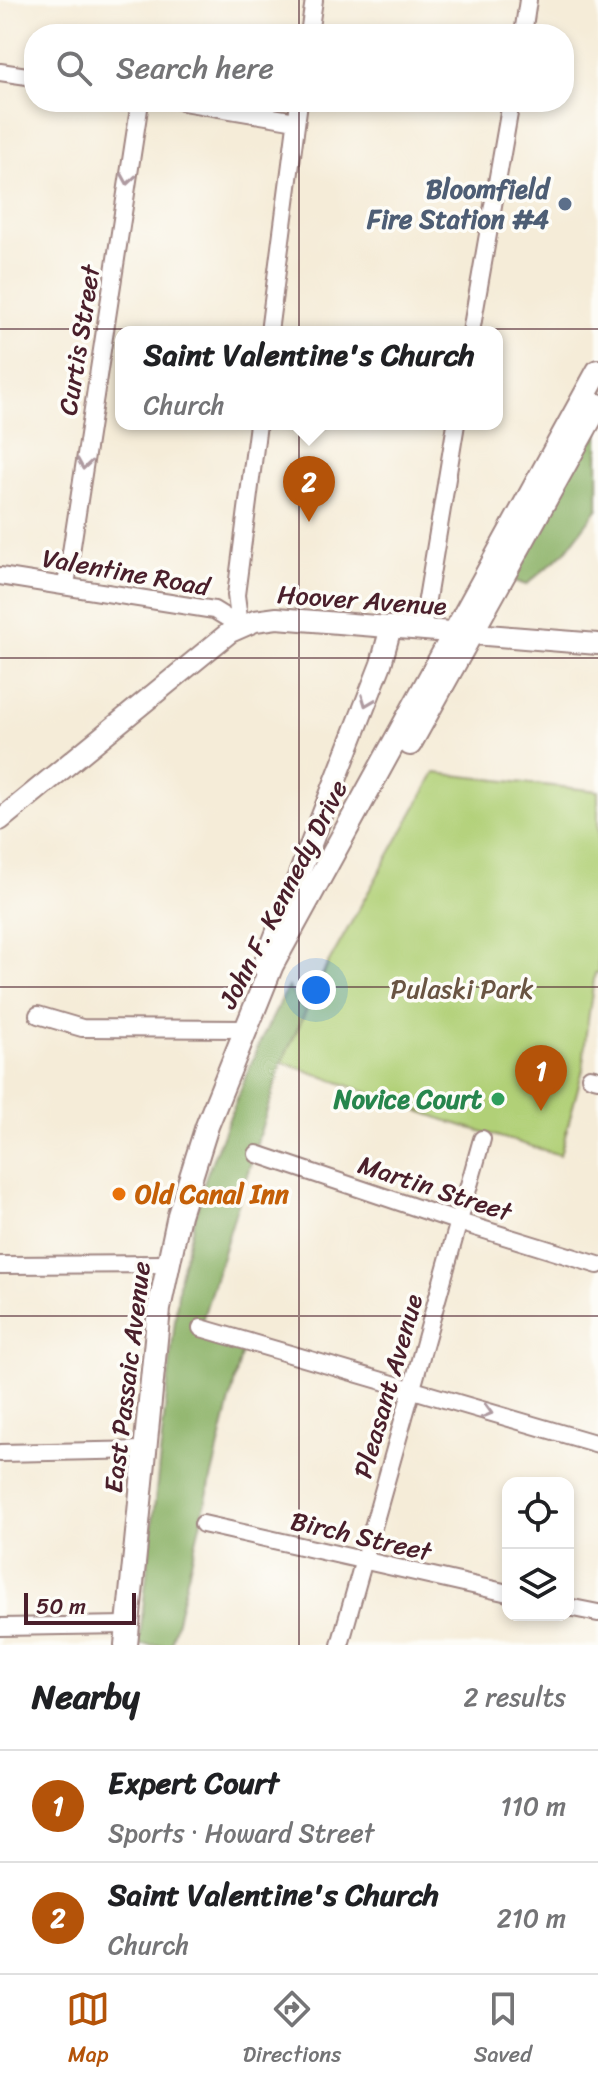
<!DOCTYPE html>
<meta charset="utf-8">
<style>
body{margin:0;font-family:Sriracha,sans-serif;background:#f6f6f6;color:#202124}
.controls{position:absolute;right:24px;bottom:24px;display:grid;overflow:hidden;border-radius:16px;box-shadow:0 4px 12px #0003}
.controls button{width:72px;height:72px;display:grid;place-items:center;padding:0;border:0;border-bottom:2px solid #e0e0e0;background:#fff;color:#202124;font:40px sans-serif}
.scale{position:absolute;left:24px;bottom:20px;width:112px;box-sizing:border-box;padding-left:8px;border:4px solid #4a1f2b;border-top:0;font-size:22px;line-height:28px;white-space:nowrap;color:#4a1f2b;-webkit-text-stroke:6px #fdfcf7;paint-order:stroke}
.you{position:absolute;left:316px;top:990px;width:28px;height:28px;margin:-20px;border:6px solid #fff;border-radius:50%;background:#1a73e8;box-shadow:0 0 0 12px #1a73e833}
.badge{display:grid;place-items:center;width:52px;height:52px;border-radius:50%;background:#b45309;color:#fff;font-size:26px;font-weight:700}
.pin{position:absolute;translate:-50% -66px;filter:drop-shadow(0 2px 4px #0008)}
.pin::after{content:'';position:absolute;top:42px;width:28px;height:24px;background:inherit;clip-path:polygon(0 0,100% 0,50% 100%)}
.popup{position:absolute;left:115px;top:326px;width:388px;height:104px;box-sizing:border-box;display:grid;place-content:center;border-radius:16px;background:#fff;filter:drop-shadow(0 2px 6px #0005);font-size:26px;white-space:nowrap;color:#757577}
.popup b{font-size:30px;color:#202124}
.popup::after{content:'';position:absolute;left:50%;top:100%;margin-left:-16px;border:16px solid transparent;border-top-color:#fff}
.list{margin:0;padding:0;list-style:none}
h2{display:flex;justify-content:space-between;align-items:center;height:104px;margin:0;padding:0 32px;font-size:34px}
h2 small{font-size:26px;font-weight:400;color:#757577}
.list li{display:grid;grid-template-columns:52px 1fr auto;gap:24px;align-items:center;box-sizing:border-box;height:112px;padding:0 32px;border-top:2px solid #e0e0e0}
.list b{display:block;font-size:30px;white-space:nowrap}
.list p{margin:0;font-size:26px;white-space:nowrap;color:#757577}
.list em{font-size:26px;font-style:normal;color:#757577}
.icon{flex:none;width:44px;height:44px;fill:none;stroke:currentColor;stroke-width:2;stroke-linecap:round;stroke-linejoin:round}
.map{position:relative;flex:none;width:598px;height:1645px;overflow:hidden}
.search{position:absolute;background:#fff;box-shadow:0 4px 12px #0003;left:24px;right:24px;top:24px;height:88px;display:flex;align-items:center;gap:20px;box-sizing:border-box;padding:0 28px;border-radius:32px;color:#757577;font-size:30px}
.sheet{height:328px;background:#fff}
nav{display:flex;justify-content:space-around;align-items:center;box-sizing:border-box;height:112px;border-top:2px solid #e0e0e0;background:#fff;font-size:22px;color:#757577}
nav a{display:grid;justify-items:center;gap:4px}
nav .on{color:#b45309}
.map>svg:first-child{display:block}
.green{fill:#b1d077;stroke:#7e7851;stroke-width:2}
.forest{fill:#8cb268;stroke:#6b684a;stroke-width:2}
.lines{fill:none;stroke-linecap:round;stroke-linejoin:round}
.minor-casing{stroke:#a08682;stroke-width:20}
.tertiary-casing{stroke:#a08682;stroke-width:24}
.secondary-casing{stroke:#a08682;stroke-width:26}
.minor{stroke:#fff;stroke-width:16}
.tertiary{stroke:#fff;stroke-width:20}
.secondary{stroke:#fff;stroke-width:22}
.oneway{stroke:#ae9aa0}
.grid{fill:none;stroke:#4a1f2b;stroke-width:2;stroke-opacity:0.55}
.service-dot{fill:#5c6f8a;stroke:#fdfcf7;stroke-width:3}
.leisure-dot{fill:#2e9e5b;stroke:#fdfcf7;stroke-width:3}
.food-dot{fill:#e8710a;stroke:#fdfcf7;stroke-width:3}
.labels{text-anchor:middle;dominant-baseline:central;stroke-width:7;stroke-linejoin:round;paint-order:stroke}
.service-label{font-size:26px;font-weight:bold;fill:#4e5e75;stroke:#fdfcf7;text-anchor:end}
.street-label{font-size:26px;fill:#4a1f2b;stroke:#fdfcf7}
.park-label{font-size:26px;fill:#695442;stroke:#fdfcf7}
.leisure-label{font-size:26px;font-weight:bold;fill:#27864d;stroke:#fdfcf7;text-anchor:end}
.food-label{font-size:26px;font-weight:bold;fill:#c56008;stroke:#fdfcf7;text-anchor:start}
</style>
<div class="map">
<svg width="598" height="1645" viewBox="0 0 598 1645">
<rect width="100%" height="100%" fill="#fdfcf7"/>
<filter id="ink" filterUnits="userSpaceOnUse"><feTurbulence type="fractalNoise" baseFrequency=".0125" numOctaves="2"/><feDisplacementMap in="SourceGraphic" scale="16" xChannelSelector="R" yChannelSelector="G"/><feConvolveMatrix kernelMatrix="1 2 1 2 8 2 1 2 1" color-interpolation-filters="sRGB"/></filter>
<filter id="wash" filterUnits="userSpaceOnUse"><feTurbulence type="fractalNoise" baseFrequency=".006" numOctaves="4" result="noise"/><feDisplacementMap in="SourceGraphic" scale="32" xChannelSelector="R" yChannelSelector="G"/><feGaussianBlur stdDeviation="1.8" result="paint"/><feColorMatrix in="noise" values="0 0 0 0 0 0 0 0 0 0 0 0 0 0 0 0 0 1.4 0 .05"/><feComposite in="paint" operator="in"/></filter>
<g filter="url(#wash)">
<rect width="100%" height="100%" fill="#f5ecd8"/>
<!-- green -->
<path class="green" d="M435,773L598,791V973H595L586,1033L583,1069L560,1155L450,1122L282,1062L328,964Z"/>
<!-- forest -->
<g class="forest">
<path d="M598,423V508L565,552L526,585L510,579Z"/>
<path d="M328,964L282,1062L201,1324L242,1351L171,1645H139L180,1275L206,1176L259,1044L288,987L303,1009Z"/>
</g>
</g>
<g filter="url(#ink)">
<g class="lines">
<!-- minor casing -->
<g class="minor-casing">
<g id="minor">
<path d="M309,34L314,0"/>
<path d="M523,34L528,0"/>
<path d="M0,72L34,77"/>
<path d="M183,102L296,121"/>
<path d="M269,332L299,102"/>
<path d="M471,332L511,102"/>
<path d="M0,576L214,610L240,626"/>
<path d="M66,585L140,102"/>
<path d="M240,626L236,595L258,424"/>
<path d="M422,629L456,424"/>
<path d="M38,1015L82,1028L245,1029"/>
<path d="M590,1077L598,1079"/>
<path d="M257,1154L459,1222L598,1265"/>
<path d="M0,1265L168,1264"/>
<path d="M201,1328L598,1444"/>
<path d="M0,1453L146,1450"/>
<path d="M203,1524L508,1593"/>
<path d="M568,1607L598,1613"/>
<path d="M0,1627L127,1625"/>
<path d="M340,1645L482,1139"/>
</g>
</g>
<!-- tertiary casing -->
<g class="tertiary-casing">
<g id="tertiary">
<path d="M0,820L230,632L255,621L277,618L598,644"/>
<path d="M263,967L381,664L391,627"/>
</g>
</g>
<!-- secondary casing -->
<g class="secondary-casing">
<g id="secondary">
<path d="M410,744L598,405"/>
<path d="M126,1645L159,1309L179,1215L207,1126L272,965L598,371"/>
</g>
</g>
<!-- minor -->
<use href="#minor" class="minor"/>
<!-- tertiary -->
<use href="#tertiary" class="tertiary"/>
<!-- secondary -->
<use href="#secondary" class="secondary"/>
</g>
<!-- one-way arrows -->
<defs><path id="oneway-chevron" d="M-2-3.5L2.5 0L-2 3.5" fill="none" stroke-width="1.6" stroke-linecap="round" stroke-linejoin="round" transform="scale(2)"/></defs>
<g class="oneway">
<use href="#oneway-chevron" transform="translate(128 179) rotate(99)"/>
<use href="#oneway-chevron" transform="translate(84 464) rotate(99)"/>
<use href="#oneway-chevron" transform="translate(367 701) rotate(111)"/>
<use href="#oneway-chevron" transform="translate(487 1412) rotate(16)"/>
</g>
</g>
<!-- grid -->
<path class="grid" d="M299,0V34M299,102V1645M0,329H598M0,658H598M0,987H598M0,1316H598"/>
<!-- markers -->
<circle class="service-dot" cx="565" cy="204" r="8"/>
<circle class="leisure-dot" cx="498" cy="1099" r="8"/>
<circle class="food-dot" cx="119" cy="1194" r="8"/>
<g class="labels">
<!-- service labels -->
<g class="service-label">
<text x="549" y="189">Bloomfield<tspan x="549" dy="30">Fire Station #4</tspan></text>
</g>
<!-- street labels -->
<g class="street-label">
<text transform="translate(79 340) rotate(-81)">Curtis Street</text>
<text transform="translate(126 572) rotate(10)">Valentine Road</text>
<text transform="translate(362 600) rotate(4)">Hoover Avenue</text>
<text transform="translate(283 894) rotate(-63)">John F. Kennedy Drive</text>
<text transform="translate(435 1188) rotate(18)">Martin Street</text>
<text transform="translate(127 1377) rotate(-83)">East Passaic Avenue</text>
<text transform="translate(388 1386) rotate(-74)">Pleasant Avenue</text>
<text transform="translate(361 1536) rotate(13)">Birch Street</text>
</g>
<!-- park labels -->
<g class="park-label">
<text x="462" y="989">Pulaski Park</text>
</g>
<!-- leisure labels -->
<g class="leisure-label">
<text x="482" y="1099">Novice Court</text>
</g>
<!-- food labels -->
<g class="food-label">
<text x="135" y="1194">Old Canal Inn</text>
</g>
</g>
</svg>
<div class="controls">
<button><svg class="icon" aria-label="locate" viewBox="0 0 24 24"><circle cx="12" cy="12" r="6"/><path d="M12 2v4M12 18v4M2 12h4M18 12h4"/></svg></button>
<button><svg class="icon" aria-label="layers" viewBox="0 0 24 24"><path d="M12 4l9 5-9 5-9-5zM3 14l9 5 9-5"/></svg></button>
</div>
<div class="scale">50 m</div>
<div class="you"></div>
<div class="pin badge" style="left:541px;top:1111px">1</div>
<div class="pin badge" style="left:309px;top:522px">2</div>
<div class="popup"><b>Saint Valentine's Church</b>Church</div>
<div class="search"><svg class="icon" aria-label="search" viewBox="0 0 24 24"><circle cx="10" cy="10" r="6"/><path d="M15 15l6 6"/></svg>Search here</div>
</div>
<section class="sheet">
<h2>Nearby<small>2 results</small></h2>
<ul class="list">
<li><span class="badge">1</span><div><b>Expert Court</b><p>Sports · Howard Street</p></div><em>110 m</em></li>
<li><span class="badge">2</span><div><b>Saint Valentine's Church</b><p>Church</p></div><em>210 m</em></li>
</ul>
</section>
<nav>
<a class="on"><svg class="icon" aria-label="map" viewBox="0 0 24 24"><path d="M3 6l6-2 6 2 6-2v14l-6 2-6-2-6 2zM9 4v14M15 6v14"/></svg>Map</a>
<a><svg class="icon" aria-label="directions" viewBox="0 0 24 24"><path d="M12 3l9 9-9 9-9-9zM9 14v-3h6M13 9l2 2-2 2"/></svg>Directions</a>
<a><svg class="icon" aria-label="saved" viewBox="0 0 24 24"><path d="M7 4h10v16l-5-4-5 4z"/></svg>Saved</a>
</nav>
